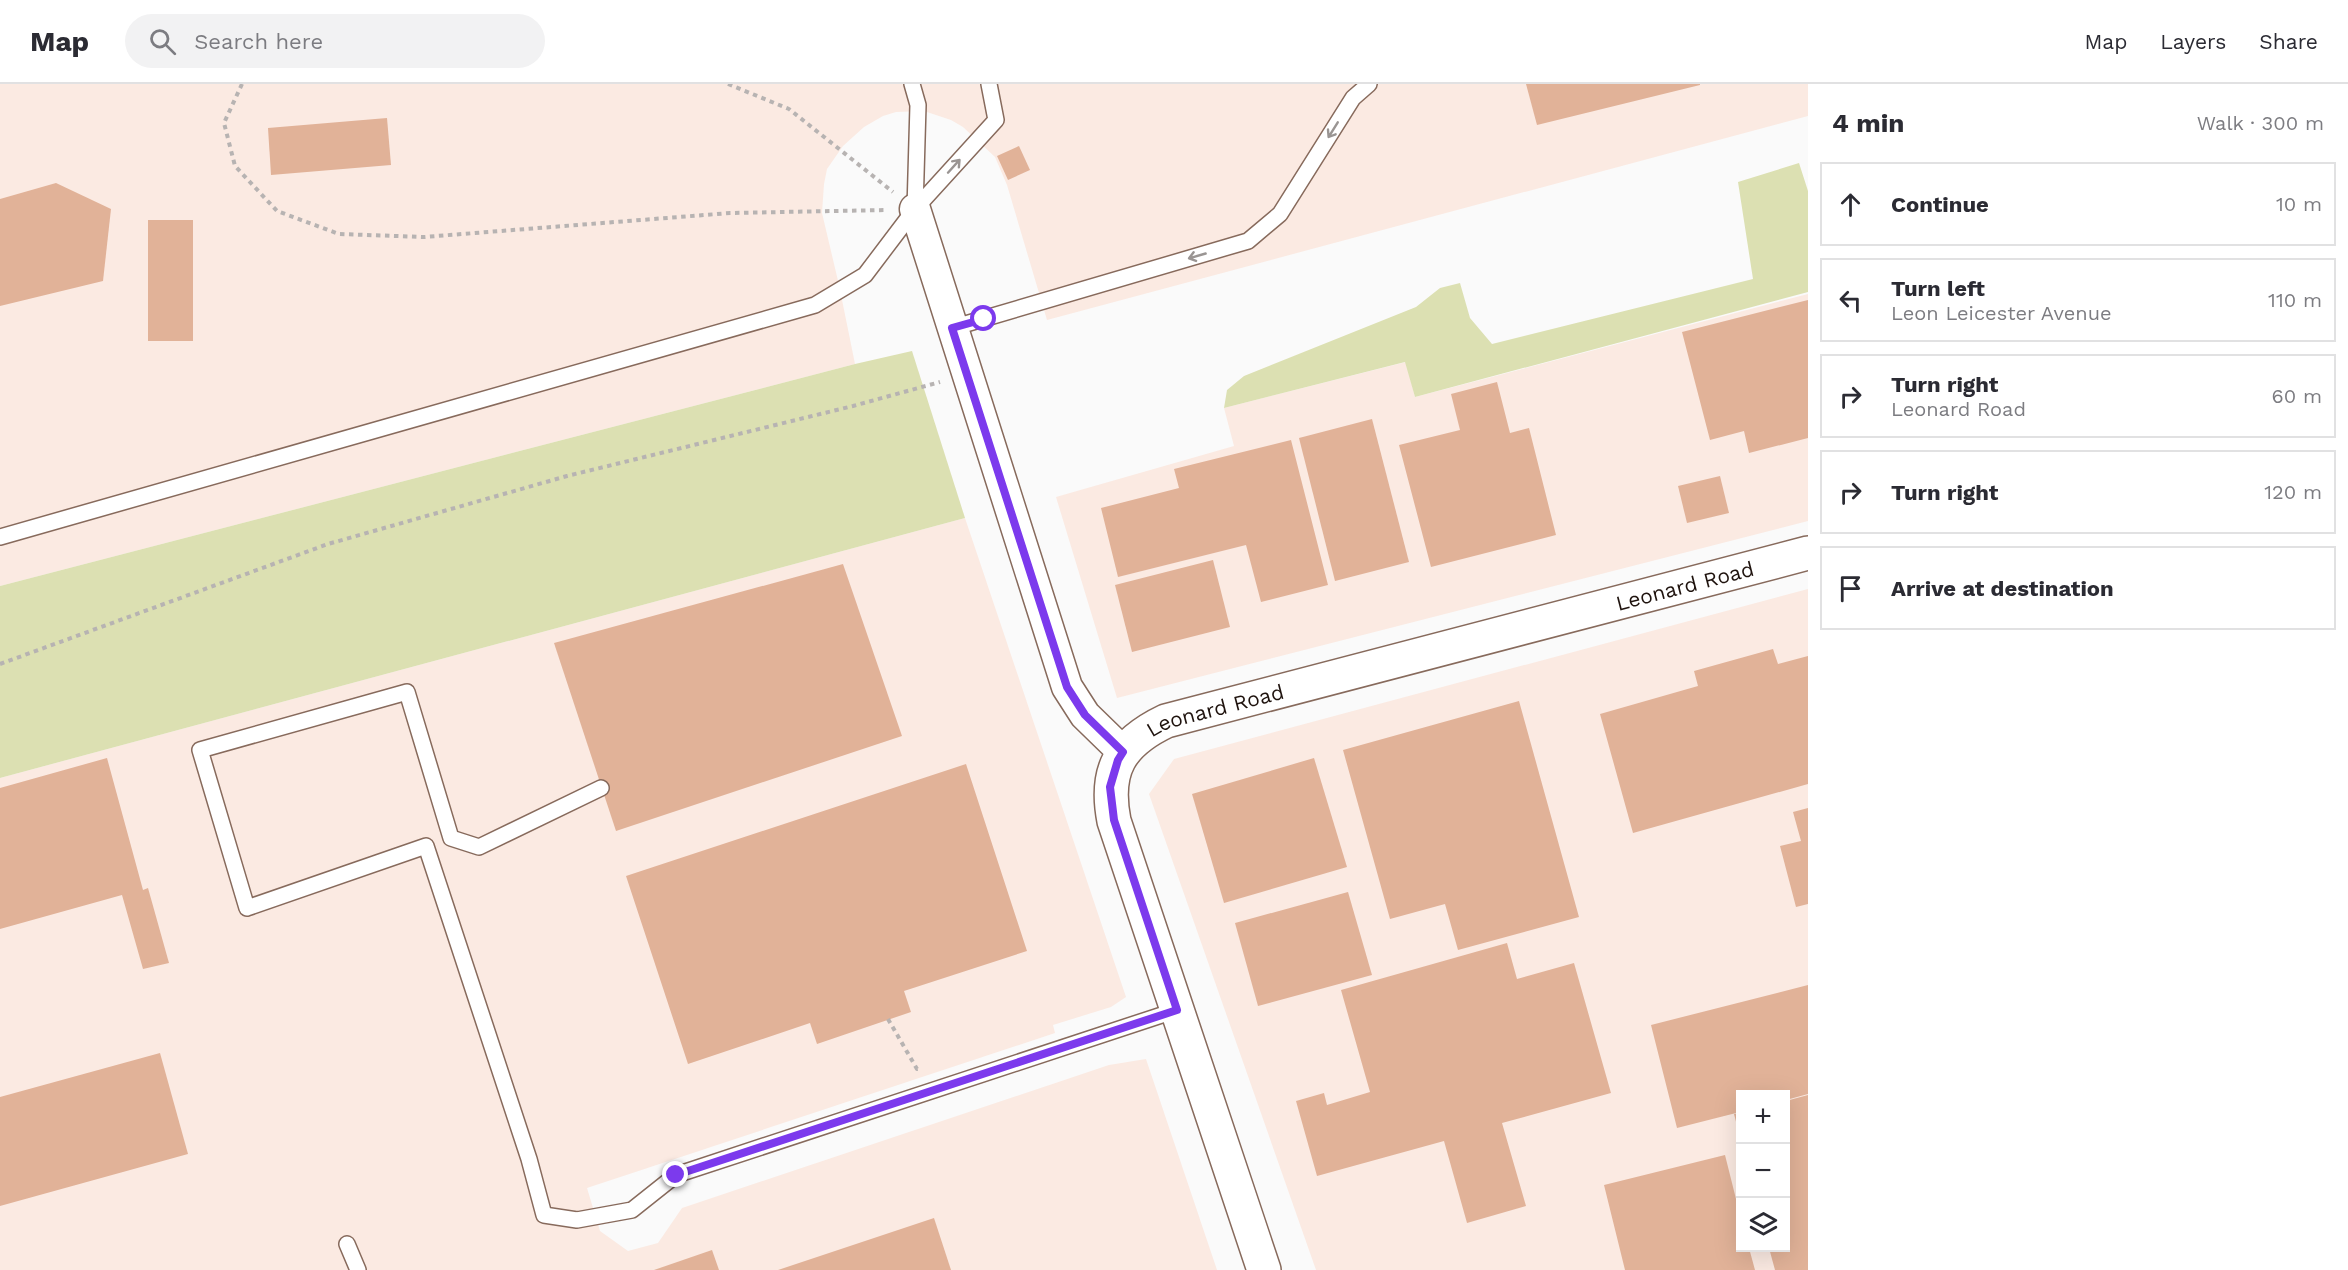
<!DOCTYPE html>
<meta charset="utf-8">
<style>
body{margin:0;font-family:"Work Sans",sans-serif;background:#f2f2f3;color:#2b2b33}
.controls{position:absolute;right:18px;bottom:18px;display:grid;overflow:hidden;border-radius:0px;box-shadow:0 6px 24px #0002}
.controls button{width:54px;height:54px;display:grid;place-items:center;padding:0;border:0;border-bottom:2px solid #e1e1e2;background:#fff;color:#2b2b33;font:30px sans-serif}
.stop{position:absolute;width:18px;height:18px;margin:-14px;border:4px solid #7c3aed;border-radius:50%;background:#fff}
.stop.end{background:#7c3aed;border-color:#fff;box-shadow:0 2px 6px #0008}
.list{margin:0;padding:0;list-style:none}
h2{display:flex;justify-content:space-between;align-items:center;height:78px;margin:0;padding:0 24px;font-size:26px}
h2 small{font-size:20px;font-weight:400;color:#7c7c81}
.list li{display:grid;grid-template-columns:39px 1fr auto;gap:18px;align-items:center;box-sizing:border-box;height:84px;margin:0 12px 12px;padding:0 12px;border:2px solid #e1e1e2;border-radius:0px}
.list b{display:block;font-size:22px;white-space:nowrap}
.list p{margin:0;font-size:20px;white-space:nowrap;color:#7c7c81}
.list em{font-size:20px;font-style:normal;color:#7c7c81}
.icon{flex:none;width:33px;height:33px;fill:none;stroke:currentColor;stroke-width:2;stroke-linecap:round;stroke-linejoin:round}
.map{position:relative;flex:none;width:1808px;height:1186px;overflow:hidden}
header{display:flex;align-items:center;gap:36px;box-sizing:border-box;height:84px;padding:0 30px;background:#fff;border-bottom:2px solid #e1e1e2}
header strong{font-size:28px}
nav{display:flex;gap:33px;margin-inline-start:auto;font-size:21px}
.search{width:420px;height:54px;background:#f2f2f3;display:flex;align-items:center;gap:15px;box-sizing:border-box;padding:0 21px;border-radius:33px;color:#7c7c81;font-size:22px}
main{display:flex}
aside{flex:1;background:#fff}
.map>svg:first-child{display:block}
.built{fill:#fbeae2;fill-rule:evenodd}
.green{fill:#dce0b2}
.building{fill:#e1b298}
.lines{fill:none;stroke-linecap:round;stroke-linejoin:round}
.lane-casing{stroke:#876a5c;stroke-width:18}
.street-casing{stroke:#876a5c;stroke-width:33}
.secondary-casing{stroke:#876a5c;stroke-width:36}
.path{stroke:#b7b3b2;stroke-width:4;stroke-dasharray:4.5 4.5;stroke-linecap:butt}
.lane{stroke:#fff;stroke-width:15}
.street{stroke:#fff;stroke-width:30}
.secondary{stroke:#fff;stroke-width:33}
.oneway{stroke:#9a9593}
.route{stroke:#7c3aed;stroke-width:8}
.labels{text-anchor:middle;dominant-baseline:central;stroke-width:4.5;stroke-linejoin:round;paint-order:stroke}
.street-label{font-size:21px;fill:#1f130e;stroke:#fafafa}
</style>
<header>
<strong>Map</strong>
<div class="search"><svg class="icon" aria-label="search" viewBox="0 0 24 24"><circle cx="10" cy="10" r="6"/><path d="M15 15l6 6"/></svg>Search here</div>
<nav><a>Map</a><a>Layers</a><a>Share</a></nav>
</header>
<main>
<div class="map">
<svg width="1808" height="1186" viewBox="0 0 1808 1186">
<rect width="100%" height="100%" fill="#fafafa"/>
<!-- built -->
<g class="built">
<path d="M0,0H1808V32L1047,236L1007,101L995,73L963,43L951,36L924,27L896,28L883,32L864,43L843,62L827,85L824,100L822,129L839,201L855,280L0,502Z"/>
<path d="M1808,210V437L1117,614L1056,413L1234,362L1224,324L1406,278L1415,313Z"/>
<path d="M965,434L1126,913L1111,923L1053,941L1055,949L587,1104L600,1147L628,1167L658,1159L682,1124L1109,981L1146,975L1217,1186H0V694Z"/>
<path d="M1808,505V1186H1316L1149,710L1174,675ZM1740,1010H1786V1164H1740Z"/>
</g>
<!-- green -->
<g class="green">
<path d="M1799,79L1808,107V208L1415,313L1405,278L1224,324L1227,306L1244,292L1416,223L1440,204L1460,199L1470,234L1492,260L1753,195L1738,98Z"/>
<path d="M912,267L965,434L0,694V502L855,280Z"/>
</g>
<!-- building -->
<g class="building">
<path d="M1526,0H1700V1L1537,41Z"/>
<path d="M387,34L391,81L271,91L268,44Z"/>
<path d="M1019,62L1030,86L1008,96L997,72Z"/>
<path d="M56,99L111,125L103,197L0,222V115Z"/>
<rect x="148" y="136" width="45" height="121"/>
<path d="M1808,216V354L1749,369L1744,347L1710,356L1682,248Z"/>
<path d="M1497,298L1510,349L1529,344L1556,451L1431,483L1399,361L1460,346L1451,310Z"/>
<path d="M1372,335L1409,478L1335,497L1299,354Z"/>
<path d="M1291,356L1328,501L1261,518L1246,461L1118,493L1101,424L1179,404L1174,385Z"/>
<path d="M1720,392L1729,429L1687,439L1678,402Z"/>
<path d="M1213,476L1230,543L1132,568L1115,501Z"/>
<path d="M843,480L902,652L616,747L554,559Z"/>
<path d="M1773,565L1778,580L1808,572V700L1633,749L1600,630L1698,602L1694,587Z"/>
<path d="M1519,617L1579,833L1458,866L1445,820L1390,835L1343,666Z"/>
<path d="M107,674L143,806L148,804L169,879L143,885L122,811L0,845V704Z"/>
<path d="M1314,674L1347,783L1224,819L1192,710Z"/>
<path d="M966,680L1027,867L904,907L911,928L817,960L810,939L688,980L626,792Z"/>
<path d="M1808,724V820L1796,823L1780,762L1801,757L1793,728Z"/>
<path d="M1348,808L1372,891L1258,922L1235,839Z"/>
<path d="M1507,859L1517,895L1574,879L1611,1009L1502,1039L1526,1122L1467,1139L1444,1057L1317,1092L1296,1017L1324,1009L1327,1021L1370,1008L1341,906Z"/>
<path d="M1808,901V1010L1786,1016V1010H1740V1028L1677,1044L1651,941Z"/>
<path d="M160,969L188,1070L0,1122V1013Z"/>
<path d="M1808,1011V1186H1775L1769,1164H1786V1017Z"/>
<path d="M1740,1029V1053L1734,1030Z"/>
<path d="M1725,1071L1740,1131V1164H1749L1755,1186H1625L1604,1101Z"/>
<path d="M934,1134L951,1186H778Z"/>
<path d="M712,1166L719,1186H654Z"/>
</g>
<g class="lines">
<!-- lane casing -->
<g class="lane-casing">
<g id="lane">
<path d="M912,0L918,21L915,125"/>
<path d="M952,244L1248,157L1280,130L1353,14L1369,0"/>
<path d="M0,453L815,221L865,191L915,125L996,36L989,0"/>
<path d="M601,704L479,763L451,754L407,608L200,666L247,824L426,762L529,1075L544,1131L577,1136L632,1126L676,1091L1177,926"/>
<path d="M347,1160L358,1186"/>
</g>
</g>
<!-- street casing -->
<g class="street-casing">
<path id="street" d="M915,125L1067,603L1085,631L1123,668"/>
</g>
<!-- secondary casing -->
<g class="secondary-casing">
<g id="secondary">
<path id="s1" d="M1264,1186L1114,737C1104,686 1120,659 1166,637L1808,469"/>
</g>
</g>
<!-- path -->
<g class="path">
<path d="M242,0L224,39L235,82L277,127L339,150L424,153L730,129L887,126"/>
<path d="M728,0L789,25L893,108"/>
<path d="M0,580L328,460L567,392L853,322L940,298"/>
<path d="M888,935L917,985L922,984"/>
</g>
<!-- lane -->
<use href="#lane" class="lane"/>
<!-- street -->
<use href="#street" class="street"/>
<!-- secondary -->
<use href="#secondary" class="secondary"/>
</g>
<!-- one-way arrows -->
<defs><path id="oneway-shaft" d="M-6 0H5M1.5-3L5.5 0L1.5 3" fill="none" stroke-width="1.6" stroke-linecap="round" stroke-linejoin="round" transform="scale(1.5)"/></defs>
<g class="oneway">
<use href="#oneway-shaft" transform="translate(1333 46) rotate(122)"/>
<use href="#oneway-shaft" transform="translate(954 82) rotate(-48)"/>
<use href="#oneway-shaft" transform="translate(1197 172) rotate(164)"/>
</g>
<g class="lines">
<!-- route -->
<path class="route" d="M676,1091L1177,926L1114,736L1110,703L1118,676L1123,668L1085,631L1067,603L952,244L984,235"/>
</g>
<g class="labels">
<!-- street labels -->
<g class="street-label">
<text stroke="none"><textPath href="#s1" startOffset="1134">Leonard Road</textPath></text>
<text stroke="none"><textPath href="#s1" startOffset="648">Leonard Road</textPath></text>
</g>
</g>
</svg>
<div class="controls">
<button>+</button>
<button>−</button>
<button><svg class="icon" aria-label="layers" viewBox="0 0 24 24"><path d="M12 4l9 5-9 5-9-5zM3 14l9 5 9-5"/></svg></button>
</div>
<div class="stop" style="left:984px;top:235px"></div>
<div class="stop end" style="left:676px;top:1091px"></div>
</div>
<aside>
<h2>4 min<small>Walk · 300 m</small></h2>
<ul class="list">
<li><svg class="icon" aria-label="ahead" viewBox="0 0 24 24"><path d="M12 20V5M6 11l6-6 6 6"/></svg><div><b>Continue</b></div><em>10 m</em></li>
<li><svg class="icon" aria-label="left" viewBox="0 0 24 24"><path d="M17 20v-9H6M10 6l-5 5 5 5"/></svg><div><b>Turn left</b><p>Leon Leicester Avenue</p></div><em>110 m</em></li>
<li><svg class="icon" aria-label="right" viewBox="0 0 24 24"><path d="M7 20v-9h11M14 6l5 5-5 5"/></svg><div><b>Turn right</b><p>Leonard Road</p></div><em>60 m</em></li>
<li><svg class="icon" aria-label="right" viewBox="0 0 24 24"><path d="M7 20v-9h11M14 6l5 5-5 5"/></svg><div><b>Turn right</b></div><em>120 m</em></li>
<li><svg class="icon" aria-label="arrive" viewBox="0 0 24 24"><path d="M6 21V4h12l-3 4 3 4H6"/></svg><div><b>Arrive at destination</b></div></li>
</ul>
</aside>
</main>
